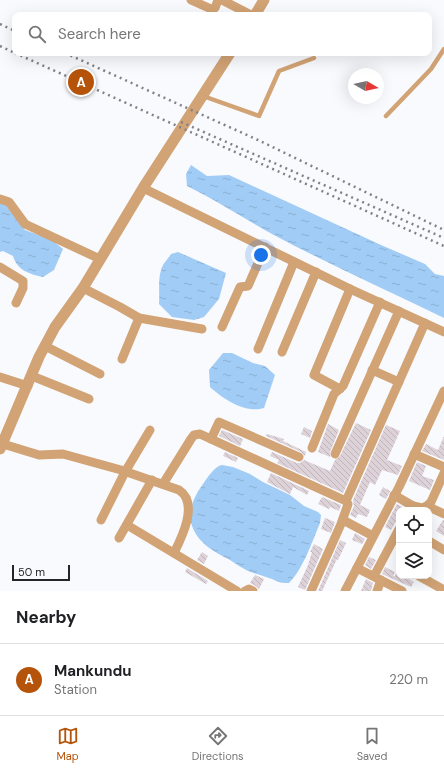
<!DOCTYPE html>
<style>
body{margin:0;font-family:"DM Sans",sans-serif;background:#f2f2f2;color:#202124}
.controls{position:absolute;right:12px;bottom:12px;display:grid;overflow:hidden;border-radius:8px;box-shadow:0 4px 16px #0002}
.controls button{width:36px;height:36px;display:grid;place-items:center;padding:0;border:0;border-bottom:1px solid #e0e0e0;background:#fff;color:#202124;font:20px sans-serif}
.compass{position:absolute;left:348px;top:68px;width:36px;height:36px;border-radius:50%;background:#fff;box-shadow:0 4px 16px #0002;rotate:99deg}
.scale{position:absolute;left:12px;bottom:10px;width:58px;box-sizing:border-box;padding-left:4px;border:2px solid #252529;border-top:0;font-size:11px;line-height:14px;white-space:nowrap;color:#252529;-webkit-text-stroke:3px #f9fafe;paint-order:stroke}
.you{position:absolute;left:261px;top:255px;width:14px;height:14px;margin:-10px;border:3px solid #fff;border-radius:50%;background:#1a73e8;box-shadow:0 0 0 6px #1a73e833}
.badge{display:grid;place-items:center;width:26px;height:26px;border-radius:50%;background:#b45309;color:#fff;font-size:13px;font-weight:700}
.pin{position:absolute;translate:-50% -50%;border:2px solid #fff;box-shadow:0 1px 4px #0006}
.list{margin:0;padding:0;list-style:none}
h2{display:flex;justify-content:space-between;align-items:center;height:52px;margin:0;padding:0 16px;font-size:17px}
h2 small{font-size:13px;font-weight:400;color:#757577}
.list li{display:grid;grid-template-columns:26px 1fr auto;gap:12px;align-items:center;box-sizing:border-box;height:72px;padding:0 16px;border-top:1px solid #e0e0e0}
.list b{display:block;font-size:15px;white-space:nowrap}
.list p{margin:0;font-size:13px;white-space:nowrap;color:#757577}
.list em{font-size:13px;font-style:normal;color:#757577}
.icon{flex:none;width:22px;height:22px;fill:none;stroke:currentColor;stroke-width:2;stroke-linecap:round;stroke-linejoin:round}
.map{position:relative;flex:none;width:444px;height:591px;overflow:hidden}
.search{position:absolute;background:#fff;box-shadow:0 4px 16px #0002;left:12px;right:12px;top:12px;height:44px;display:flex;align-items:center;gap:10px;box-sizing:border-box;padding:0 14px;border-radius:8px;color:#757577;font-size:15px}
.sheet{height:124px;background:#fff}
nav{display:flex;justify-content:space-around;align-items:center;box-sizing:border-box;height:56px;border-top:1px solid #e0e0e0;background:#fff;font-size:11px;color:#757577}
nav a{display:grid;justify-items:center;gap:2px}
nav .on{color:#b45309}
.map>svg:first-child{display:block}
.water{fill:url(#water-ripples)}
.building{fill:url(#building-back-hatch)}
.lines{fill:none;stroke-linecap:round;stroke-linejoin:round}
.service{stroke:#d1a375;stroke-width:4.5}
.minor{stroke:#d1a375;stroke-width:9}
.tertiary{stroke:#d1a375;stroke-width:11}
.rail{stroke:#828286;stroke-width:2.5;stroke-dasharray:2 4;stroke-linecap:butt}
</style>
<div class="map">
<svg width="444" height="591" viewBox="0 0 444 591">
<defs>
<pattern id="water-ripples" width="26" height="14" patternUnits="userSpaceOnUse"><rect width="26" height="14" fill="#a1ccf5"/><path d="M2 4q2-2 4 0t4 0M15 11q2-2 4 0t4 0" fill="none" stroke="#8aafd2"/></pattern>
<pattern id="building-back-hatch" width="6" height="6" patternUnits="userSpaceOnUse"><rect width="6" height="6" fill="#ddd2d8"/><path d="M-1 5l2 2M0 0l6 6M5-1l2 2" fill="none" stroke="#beb4b9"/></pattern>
</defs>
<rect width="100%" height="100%" fill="#f9fafe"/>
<!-- water -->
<g class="water">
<path d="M191,165L207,176L229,175L381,245L425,264L435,274L444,276V318C387,290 328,264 272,234C243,218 216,200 187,186L186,174Z"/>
<path d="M0,202L5,204L25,230L52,240L63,249L54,270L43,277C29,274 17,270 13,256L3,251L0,252Z"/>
<path d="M178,252L226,273L219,299L204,317L194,320L172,317L159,304C160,292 157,277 163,265C165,261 169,258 171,254Z"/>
<path d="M223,353H232L253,363L265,366L275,375L264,408C246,414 223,399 210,387L209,370Z"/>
<path d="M222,465L233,467L250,474L263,482L290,495L304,506L318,512L321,515L320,523C312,542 303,569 289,583C277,583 278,581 269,578C262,575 255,574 248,571C242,568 236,564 230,560C213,551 197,543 191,523C187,511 196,493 203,484C207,478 215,466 222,465Z"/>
</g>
<!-- building -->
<g class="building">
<path d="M356,423L371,430L343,493L277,463L279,460L270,456L272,452L297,463H300L304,460L330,471L335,460L340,456Z"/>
<path d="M328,424L339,430L330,452V457L318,452Z"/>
<path d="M386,425L400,431L387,460L402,466L398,475L382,470L375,485L370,482L360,505L370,510L367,517L358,514L356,518L350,515L354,506L353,500Z"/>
<path d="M304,427L312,431L310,438L301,434Z"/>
<path d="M222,430L243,439L240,446L219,436Z"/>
<path d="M267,434L284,439L283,441L306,452L305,456L301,452L266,436Z"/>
<path d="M444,436V460L422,451L426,444L438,450Z"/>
<path d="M225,452L238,458L236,462L223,456Z"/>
<path d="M417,462L426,466L422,476L434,480L430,490L409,481Z"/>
<path d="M271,473L309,491L307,495L293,487L290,494L267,482Z"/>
<path d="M383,487L390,491L386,499L379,495Z"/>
<path d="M322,497L341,505L339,511L330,507L329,509L318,504Z"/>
<path d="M397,504L404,508L403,510H399V516L391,530L385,527Z"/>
<path d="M325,518L335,522L331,533L321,529Z"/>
<path d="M443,520H444V536L436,531Z"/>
<path d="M355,533L365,539L362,544L352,540Z"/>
<path d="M340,540L346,543L338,560L337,559L322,591H318Z"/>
<path d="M314,544L323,549L305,590L298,587L308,565L312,552H310Z"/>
<path d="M202,552L208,556L204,564L197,560Z"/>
<path d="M369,557L376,560L371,569L365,565Z"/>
<path d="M385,567L395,572L393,576H395L396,573L399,574V576H404L414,582L411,587L382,574Z"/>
<path d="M187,568L208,581L206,584L185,572Z"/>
<path d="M255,575L264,579L259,589L256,586L250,583Z"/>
<path d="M366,579L373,583L371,591H361Z"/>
</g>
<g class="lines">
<!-- service -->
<g class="service">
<path d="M203,96L259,116L279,71L314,58"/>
<path d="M386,116L431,69L444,49"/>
</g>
<!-- minor -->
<g class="minor">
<path d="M191,0L211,9L215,8L218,0"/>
<path d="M222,0L251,15"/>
<path d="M143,188L350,289L444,332"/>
<path d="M0,199L9,202L25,224L100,259"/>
<path d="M0,267L23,281V288L16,303"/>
<path d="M83,288L120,307L139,318L202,329"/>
<path d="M222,327L240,287L248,286L265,247"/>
<path d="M45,346L100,374"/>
<path d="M258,349L294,262"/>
<path d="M282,352L316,272"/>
<path d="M122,359L139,318"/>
<path d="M372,370L399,382"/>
<path d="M32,376L89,399"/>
<path d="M0,377L28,386"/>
<path d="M340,389L314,375L350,289"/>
<path d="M211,439L219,422L299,457"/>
<path d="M3,444L39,455L63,454L121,470L179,490C199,503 182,537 174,553"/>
<path d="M312,448L334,394L343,386L380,302"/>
<path d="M335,454L399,311"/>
<path d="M414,454L444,467"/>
<path d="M163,484L191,439L194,435L200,434L346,501L348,504L347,507L341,524L311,591"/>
<path d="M394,495L413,506"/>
<path d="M346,501L425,323"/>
<path d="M427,506L444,514"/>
<path d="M409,510L413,506L422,508L427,506L431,502L444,473"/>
<path d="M101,520L125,472L150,430"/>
<path d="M343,520L373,536"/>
<path d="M127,525L237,591"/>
<path d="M119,538L152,480"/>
<path d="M429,541L444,550"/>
<path d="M357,568L402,591"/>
<path d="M374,576L399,529"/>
<path d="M419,576L444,590"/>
<path d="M245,591L249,589L253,591"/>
<path d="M345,591L399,487L444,391"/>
<path d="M377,591L381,580"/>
</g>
<!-- tertiary -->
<g class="tertiary">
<path d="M255,15L264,0"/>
<path d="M0,449L39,357L55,327L83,288L143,188L230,53"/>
</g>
<!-- rail -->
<g class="rail">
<path d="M0,24L15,31"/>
<path d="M0,46L15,53"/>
<path d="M15,53L444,246"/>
<path d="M65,53L258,140L444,230"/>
<path d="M181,122L444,238"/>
</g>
</g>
</svg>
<div class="controls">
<button><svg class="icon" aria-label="locate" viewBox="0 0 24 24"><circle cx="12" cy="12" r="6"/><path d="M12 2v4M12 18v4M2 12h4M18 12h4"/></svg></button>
<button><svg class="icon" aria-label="layers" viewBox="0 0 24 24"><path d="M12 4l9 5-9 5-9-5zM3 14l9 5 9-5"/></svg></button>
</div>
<svg class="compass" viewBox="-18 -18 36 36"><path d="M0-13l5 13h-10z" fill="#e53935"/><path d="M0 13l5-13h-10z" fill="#757577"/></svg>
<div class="scale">50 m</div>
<div class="you"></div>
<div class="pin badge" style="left:81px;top:82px">A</div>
<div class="search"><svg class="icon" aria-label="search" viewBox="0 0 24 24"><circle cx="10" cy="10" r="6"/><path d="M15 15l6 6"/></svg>Search here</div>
</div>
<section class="sheet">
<h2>Nearby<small></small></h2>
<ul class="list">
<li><span class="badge">A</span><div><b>Mankundu</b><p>Station</p></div><em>220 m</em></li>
</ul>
</section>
<nav>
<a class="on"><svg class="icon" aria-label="map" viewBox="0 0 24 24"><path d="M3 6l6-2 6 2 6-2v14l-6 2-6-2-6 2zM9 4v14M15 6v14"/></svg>Map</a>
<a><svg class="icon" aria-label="directions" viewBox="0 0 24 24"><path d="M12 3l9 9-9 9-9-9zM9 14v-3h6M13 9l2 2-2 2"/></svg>Directions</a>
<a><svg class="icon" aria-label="saved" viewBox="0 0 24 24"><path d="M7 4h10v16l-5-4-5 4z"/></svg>Saved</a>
</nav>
